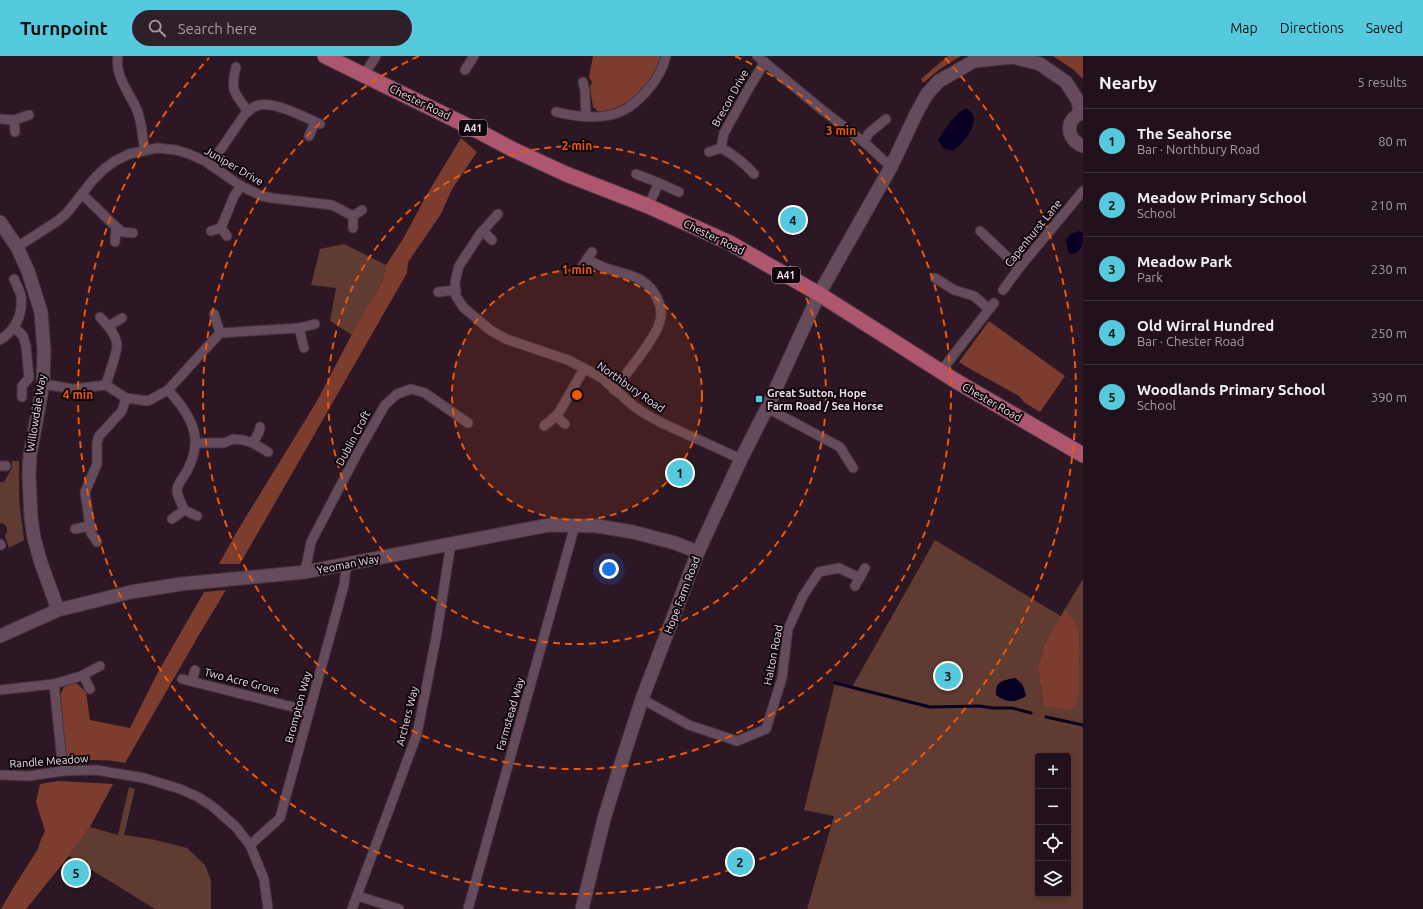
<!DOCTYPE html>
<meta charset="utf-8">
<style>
body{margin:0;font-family:Ubuntu,sans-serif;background:#2e1f29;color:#f1f3f6}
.controls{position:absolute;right:12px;bottom:12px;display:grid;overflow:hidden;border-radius:4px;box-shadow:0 2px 6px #0003}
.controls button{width:36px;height:36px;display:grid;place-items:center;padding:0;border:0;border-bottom:1px solid #3f313b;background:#22111c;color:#f1f3f6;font:20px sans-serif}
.you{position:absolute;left:609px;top:513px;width:14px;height:14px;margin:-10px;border:3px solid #fff;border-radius:50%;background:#1a73e8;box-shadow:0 0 0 6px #1a73e833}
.badge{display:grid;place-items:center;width:26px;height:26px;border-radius:50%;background:#55cadf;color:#111;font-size:13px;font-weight:700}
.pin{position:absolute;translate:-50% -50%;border:2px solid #fff;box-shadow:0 1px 4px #0006}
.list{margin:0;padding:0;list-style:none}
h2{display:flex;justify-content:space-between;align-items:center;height:52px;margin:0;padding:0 16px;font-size:17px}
h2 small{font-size:13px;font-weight:400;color:#a29da3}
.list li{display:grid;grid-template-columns:26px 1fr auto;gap:12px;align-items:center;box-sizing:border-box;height:64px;padding:0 16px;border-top:1px solid #3f313b}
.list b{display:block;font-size:15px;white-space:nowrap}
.list p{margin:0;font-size:13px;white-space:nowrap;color:#a29da3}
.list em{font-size:13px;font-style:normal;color:#a29da3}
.icon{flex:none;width:22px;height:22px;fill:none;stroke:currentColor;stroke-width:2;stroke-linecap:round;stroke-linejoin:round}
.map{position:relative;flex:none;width:1083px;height:853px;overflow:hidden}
header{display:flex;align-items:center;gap:24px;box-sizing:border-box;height:56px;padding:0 20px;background:#55cadf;color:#111}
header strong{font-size:19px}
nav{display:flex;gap:22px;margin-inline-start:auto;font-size:14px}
.search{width:280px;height:36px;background:#2e1f29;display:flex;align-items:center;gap:10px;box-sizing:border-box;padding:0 14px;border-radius:22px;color:#a29da3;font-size:15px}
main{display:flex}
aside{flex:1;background:#22111c}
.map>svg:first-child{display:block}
.green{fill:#603b32;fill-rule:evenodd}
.forest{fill:#7c3d2f}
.water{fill:#080020}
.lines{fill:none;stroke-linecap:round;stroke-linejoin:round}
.stream{stroke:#080020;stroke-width:3}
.street-casing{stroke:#44333d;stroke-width:11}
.secondary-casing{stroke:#44333d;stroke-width:15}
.primary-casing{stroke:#44333d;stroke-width:17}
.street{stroke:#654b5b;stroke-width:9}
.secondary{stroke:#654b5b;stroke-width:13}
.primary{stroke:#ae566f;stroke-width:15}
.ring{fill:none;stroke:#e8590c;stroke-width:2;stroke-dasharray:7 5}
.poi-dot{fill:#55cadf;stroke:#0f060c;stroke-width:1.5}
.labels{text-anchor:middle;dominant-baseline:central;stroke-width:4;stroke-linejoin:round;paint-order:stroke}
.shield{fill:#0f060c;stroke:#aa9ca4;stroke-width:1}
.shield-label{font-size:10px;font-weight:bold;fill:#ecdce5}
.street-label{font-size:11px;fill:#ecdce5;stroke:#0f060c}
.poi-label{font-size:11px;font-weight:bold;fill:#ecdce5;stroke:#0f060c;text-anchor:start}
.centre{fill:#e8590c;stroke:#0f060c;stroke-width:2}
.ring-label{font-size:12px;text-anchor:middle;font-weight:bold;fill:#e8590c;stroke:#0f060c;stroke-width:4;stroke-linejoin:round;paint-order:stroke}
</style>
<header>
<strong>Turnpoint</strong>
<div class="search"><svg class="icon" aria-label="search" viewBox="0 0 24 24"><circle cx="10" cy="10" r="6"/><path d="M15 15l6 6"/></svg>Search here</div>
<nav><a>Map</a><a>Directions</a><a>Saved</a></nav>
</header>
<main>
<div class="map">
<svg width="1083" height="853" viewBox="0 0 1083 853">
<rect width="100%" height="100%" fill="#2d1725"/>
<!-- green -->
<g class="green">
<path d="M344,188L386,209L382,226L352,279L330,265L336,232L311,229L320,193Z"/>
<path d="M12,405H19V444L24,484L9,492L5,480L7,476V471L4,468L0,467V426H4L12,412Z"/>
<path d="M935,484L1062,561L1044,589L1038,614L1043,645L1079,635V609L1080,598L1079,571L1065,553L1083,523V853H807L834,760L804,754L835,627L852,631ZM1038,700H1068V838H1038Z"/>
<path d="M129,731L135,733L124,779L151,783L187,792L205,809L211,825V853H155L69,800L90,771L118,779Z"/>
</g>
<!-- forest -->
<g class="forest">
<path d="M593,0H661C654,23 639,41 618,51C612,54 605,55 599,56L593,51L590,31L592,26L589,21Z"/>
<path d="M948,0H961L940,13L923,27L921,23Z"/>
<path d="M1053,0H1083V23L1074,14Z"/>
<path d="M461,82L477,96L452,133L441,158L408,206L407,217L240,508H219L236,477L317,345L352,278L382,226L386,209L403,183L426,140Z"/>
<path d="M989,265L1065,320L1040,356L1025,347L1019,340L965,310L959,306Z"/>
<path d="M226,534L200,577L125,707C106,703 88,704 69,705L65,697L58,645L65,628L74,625L86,636L90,664L130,672L158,616L204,536Z"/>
<path d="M1065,553L1079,571L1080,598L1079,609V635L1076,649L1069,654L1044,650L1038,614L1044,589Z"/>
<path d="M58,725L113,728L90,771L69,800L26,853H1L12,834L38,793L41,783L45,775L36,746L40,728Z"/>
</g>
<!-- water -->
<g class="water">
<path d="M966,52C986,63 963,87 953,95L943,92L938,84C946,72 953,59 966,52Z"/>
<path d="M1080,175L1083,177C1083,186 1083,197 1071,198L1068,196L1066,184L1071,178Z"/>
<path d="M1015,622C1023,627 1024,631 1026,640C1015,647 1006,647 996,639C996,636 996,632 997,630C1000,624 1010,623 1015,622Z"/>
</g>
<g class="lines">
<!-- stream -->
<g class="stream">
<path d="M835,627L930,651L979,650L993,652H1012L1031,657"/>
<path d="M1046,661L1083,669"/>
</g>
<!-- street casing -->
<g class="street-casing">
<g id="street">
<path d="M118,0C114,19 130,38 137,54C142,66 142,81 145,94"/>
<path d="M757,0L821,53L864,86L891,111"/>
<path d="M236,11C230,35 234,37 248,55"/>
<path d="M465,14L474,0"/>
<path d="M364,19L376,0"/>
<path d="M583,26L585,35L586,60"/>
<path d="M556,56C577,61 606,65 626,53C633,49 639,43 645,37C655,26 663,15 666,0"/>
<path d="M0,63L14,64L29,59"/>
<path d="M14,64L15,76"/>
<path d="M309,80L315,66"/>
<path d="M864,86L869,77L886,63"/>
<path d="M721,92L724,77L750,30L765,6"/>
<path d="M709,96L721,92C733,98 745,108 754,118"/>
<path d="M210,109L245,58C249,55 253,50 259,49C276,46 304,61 320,68"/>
<path d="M636,118L659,127L648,150"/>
<path d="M659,127L679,136"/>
<path d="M82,138L116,171L122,176L133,177"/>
<path d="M498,158L480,178L459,210L455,226L456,240L463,251L490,274L506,283L568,304L595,318L603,323L635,351L647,359L662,367L741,403"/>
<path d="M353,160V172"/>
<path d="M211,175L221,172"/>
<path d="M483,175L492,184"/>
<path d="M980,175L1019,212"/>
<path d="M227,180L221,172L234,140L241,130"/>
<path d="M115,186L116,171"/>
<path d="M17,191L56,166L66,158L93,124L104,113L115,105L129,98L157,92L176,94L189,98L205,105L241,130L262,140L272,142L332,149L353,160L362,154"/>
<path d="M587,203C592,206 598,209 603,211C615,216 629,217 641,224C654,232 664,249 660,265C655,284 626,317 614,334"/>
<path d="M581,212L592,196"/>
<path d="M935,222L954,234L974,240L989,253"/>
<path d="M1003,234L1019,212L1083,135"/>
<path d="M438,236L456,234"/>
<path d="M100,261C107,269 117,279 117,290C117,297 108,321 106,329"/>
<path d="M109,270L122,262"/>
<path d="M14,271L23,280L26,290L29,322L22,330V341"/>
<path d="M299,272L304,292"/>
<path d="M220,277L299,272L315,268"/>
<path d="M0,284C15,274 23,259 21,240C20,235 16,228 14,223"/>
<path d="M941,315L994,247"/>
<path d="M43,328L73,333L106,329L126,342L148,345L168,334L220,277L214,258"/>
<path d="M168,334C180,347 197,369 195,388C195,397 191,407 187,415C184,421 178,426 177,434C177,440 182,448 184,454L197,460"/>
<path d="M767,352L840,391L853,412"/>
<path d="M556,360L565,368"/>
<path d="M544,370L558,358L584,313"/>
<path d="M196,387H224L233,383L243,384L253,387L268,396"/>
<path d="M253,387L259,376L260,371"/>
<path d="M0,410H6"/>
<path d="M172,463L184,454"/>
<path d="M75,473L89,470"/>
<path d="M97,486L91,477L85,436L97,408V387L99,380L122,355L126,342"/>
<path d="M0,488L1,489"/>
<path d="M305,516L311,486L358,396L385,349L397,338L411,333L425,337L468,367"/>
<path d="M855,530L865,512"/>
<path d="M83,619L90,633"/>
<path d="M182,623L309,655"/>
<path d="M192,625L195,614"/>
<path d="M54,628L81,620L100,610"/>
<path d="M0,634L54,628L63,715"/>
<path d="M642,643L689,669L737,685L766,673L782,622L788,573L803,540L819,516L839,512L860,522"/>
<path d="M0,719L29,720L63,715L96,714L144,722L180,733L198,741L212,750L236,771L250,789L264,823L268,853"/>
<path d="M250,789L280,762L344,529L347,507"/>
<path d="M358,840L399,853"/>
<path d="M352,853L417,678L436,582L451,487"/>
<path d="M468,853L575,469"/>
</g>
</g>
<!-- secondary casing -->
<g class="secondary-casing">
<g id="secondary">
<path d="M1083,57C1064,62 1066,84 1083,90"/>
<path d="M0,166L17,191L28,215L41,256L44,294L43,328L30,399L29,418L31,462L34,482L41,507L58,554"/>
<path d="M0,580L58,554L131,536L181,528L305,516L549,469L597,470L633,476L675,487L698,496"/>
<path d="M582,853L604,763L619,714L642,643L698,496L741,403L767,352L819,238L891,111L916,58L927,38L939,25L974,5L1013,1L1040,8L1066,26L1078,45L1080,57"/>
</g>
</g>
<!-- primary casing -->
<g class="primary-casing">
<path id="primary" d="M325,0L478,75L512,93L566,118L648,150L730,187L819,238L956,325L1083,399"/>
</g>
<!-- street -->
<use href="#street" class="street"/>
<!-- secondary -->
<use href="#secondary" class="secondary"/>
<!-- primary -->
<use href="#primary" class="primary"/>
</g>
<!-- distance rings -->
<circle cx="577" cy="339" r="125" fill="#e8590c" fill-opacity=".12"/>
<g class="ring">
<circle cx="577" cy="339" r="125"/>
<circle cx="577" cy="339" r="249"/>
<path d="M735 0A374 374 0 1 1 419 0"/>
<path d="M945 2A499 499 0 1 1 209 2"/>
</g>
<!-- markers -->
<rect class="poi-dot" x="755" y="339" width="8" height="8" rx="2"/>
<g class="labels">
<!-- shield labels -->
<g class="shield">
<rect x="459" y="64" width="28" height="16" rx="3"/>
<rect x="772" y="211" width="28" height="16" rx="3"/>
</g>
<g class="shield-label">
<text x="473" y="72">A41</text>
<text x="786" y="219">A41</text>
</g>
<!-- street labels -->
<g class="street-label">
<text transform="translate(730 42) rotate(-61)">Brecon Drive</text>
<text transform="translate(420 46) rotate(26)">Chester Road</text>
<text transform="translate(234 110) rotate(30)">Juniper Drive</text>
<text transform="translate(1033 177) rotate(-51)">Capenhurst Lane</text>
<text transform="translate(714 181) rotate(26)">Chester Road</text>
<text transform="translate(631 331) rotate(35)">Northbury Road</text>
<text transform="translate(992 346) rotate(30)">Chester Road</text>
<text transform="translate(36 357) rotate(-81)">Willowdale Way</text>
<text transform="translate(353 382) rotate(-62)">Dublin Croft</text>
<text transform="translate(348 508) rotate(-11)">Yeoman Way</text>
<text transform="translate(682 539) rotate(-69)">Hope Farm Road</text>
<text transform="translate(773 599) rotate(-79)">Halton Road</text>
<text transform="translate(242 625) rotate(14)">Two Acre Grove</text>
<text transform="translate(298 651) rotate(-75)">Brompton Way</text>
<text transform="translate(510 658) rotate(-74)">Farmstead Way</text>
<text transform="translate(407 660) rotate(-76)">Archers Way</text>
<text transform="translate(49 705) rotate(-4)">Randle Meadow</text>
</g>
<!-- poi labels -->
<g class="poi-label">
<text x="767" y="337">Great Sutton, Hope<tspan x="767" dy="13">Farm Road / Sea Horse</tspan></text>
</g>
</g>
<circle cx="577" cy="339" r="6" class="centre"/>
<g class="ring-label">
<text x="841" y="79">3 min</text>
<text x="577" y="94">2 min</text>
<text x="577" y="218">1 min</text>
<text x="78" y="343">4 min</text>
</g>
</svg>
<div class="controls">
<button>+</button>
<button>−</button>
<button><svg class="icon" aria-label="locate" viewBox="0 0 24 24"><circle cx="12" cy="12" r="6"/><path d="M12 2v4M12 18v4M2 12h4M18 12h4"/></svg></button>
<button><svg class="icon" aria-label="layers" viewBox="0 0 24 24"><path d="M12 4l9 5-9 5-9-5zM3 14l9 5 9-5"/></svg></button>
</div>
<div class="you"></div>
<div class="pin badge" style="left:680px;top:417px">1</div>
<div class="pin badge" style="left:740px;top:806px">2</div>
<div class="pin badge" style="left:948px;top:620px">3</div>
<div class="pin badge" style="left:793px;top:164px">4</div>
<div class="pin badge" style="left:76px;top:817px">5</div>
</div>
<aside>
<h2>Nearby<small>5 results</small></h2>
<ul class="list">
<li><span class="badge">1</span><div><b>The Seahorse</b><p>Bar · Northbury Road</p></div><em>80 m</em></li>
<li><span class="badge">2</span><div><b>Meadow Primary School</b><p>School</p></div><em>210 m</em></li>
<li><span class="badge">3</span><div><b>Meadow Park</b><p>Park</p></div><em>230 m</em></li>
<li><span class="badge">4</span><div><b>Old Wirral Hundred</b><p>Bar · Chester Road</p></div><em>250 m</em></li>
<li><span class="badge">5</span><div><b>Woodlands Primary School</b><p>School</p></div><em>390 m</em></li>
</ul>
</aside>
</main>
